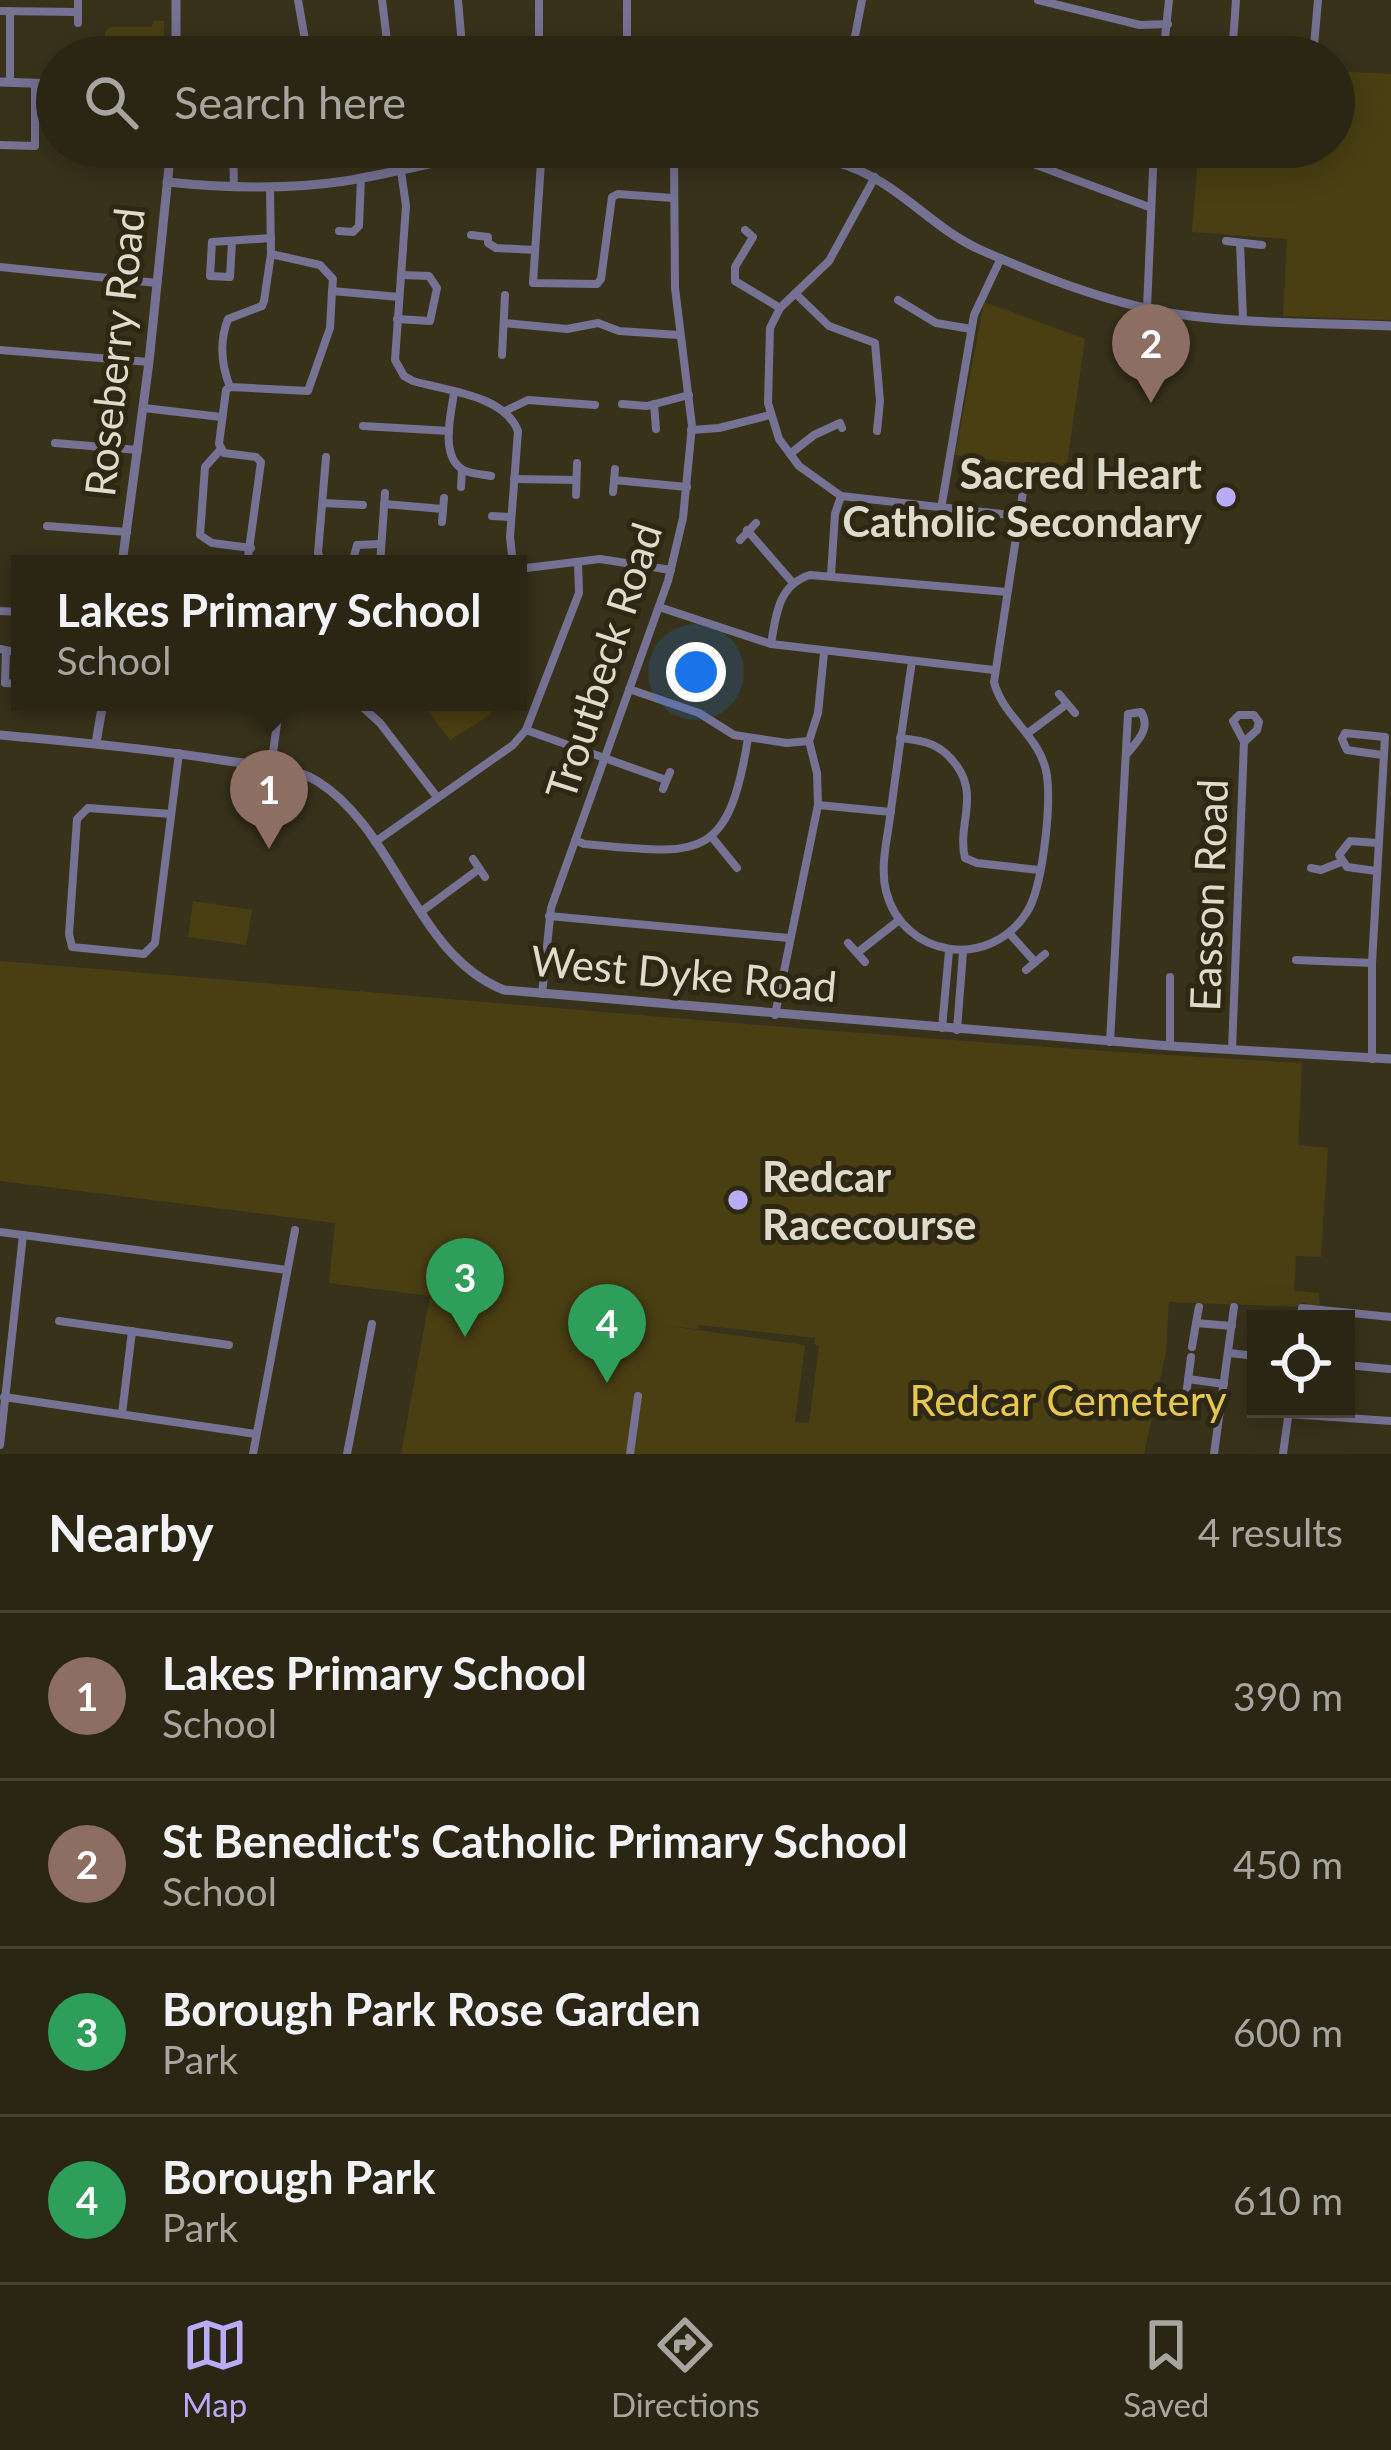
<!DOCTYPE html>
<style>
body{margin:0;font-family:Lato,sans-serif;background:#373222;color:#f1f3f6}
.controls{position:absolute;right:36px;bottom:36px;display:grid;overflow:hidden;border-radius:0px;box-shadow:0 6px 30px #0003}
.controls button{width:108px;height:108px;display:grid;place-items:center;padding:0;border:0;border-bottom:3px solid #474334;background:#2b2614;color:#f1f3f6;font:60px sans-serif}
.you{position:absolute;left:696px;top:672px;width:42px;height:42px;margin:-30px;border:9px solid #fff;border-radius:50%;background:#1a73e8;box-shadow:0 0 0 18px #1a73e833}
.badge{display:grid;place-items:center;width:78px;height:78px;border-radius:50%;background:#b8abf7;color:#fff;font-size:39px;font-weight:700}
.pin{position:absolute;translate:-50% -99px;filter:drop-shadow(0 3px 6px #0008)}
.pin::after{content:'';position:absolute;top:63px;width:42px;height:36px;background:inherit;clip-path:polygon(0 0,100% 0,50% 100%)}
.popup{position:absolute;left:11px;top:555px;width:516px;height:156px;box-sizing:border-box;display:grid;place-content:center;border-radius:0px;background:#2b2614;filter:drop-shadow(0 3px 9px #0005);font-size:39px;white-space:nowrap;color:#a6a5a0}
.popup b{font-size:45px;color:#f1f3f6}
.popup::after{content:'';position:absolute;left:50%;top:100%;margin-left:-24px;border:24px solid transparent;border-top-color:#2b2614}
.list{margin:0;padding:0;list-style:none}
h2{display:flex;justify-content:space-between;align-items:center;height:156px;margin:0;padding:0 48px;font-size:51px}
h2 small{font-size:39px;font-weight:400;color:#a6a5a0}
.list li{display:grid;grid-template-columns:78px 1fr auto;gap:36px;align-items:center;box-sizing:border-box;height:168px;padding:0 48px;border-top:3px solid #474334}
.list b{display:block;font-size:45px;white-space:nowrap}
.list p{margin:0;font-size:39px;white-space:nowrap;color:#a6a5a0}
.list em{font-size:39px;font-style:normal;color:#a6a5a0}
.icon{flex:none;width:66px;height:66px;fill:none;stroke:currentColor;stroke-width:2;stroke-linecap:round;stroke-linejoin:round}
.map{position:relative;flex:none;width:1391px;height:1454px;overflow:hidden}
.search{position:absolute;background:#2b2614;box-shadow:0 6px 30px #0003;left:36px;right:36px;top:36px;height:132px;display:flex;align-items:center;gap:30px;box-sizing:border-box;padding:0 42px;border-radius:66px;color:#a6a5a0;font-size:45px}
.sheet{height:828px;background:#2b2614}
nav{display:flex;justify-content:space-around;align-items:center;box-sizing:border-box;height:168px;border-top:3px solid #474334;background:#2b2614;font-size:33px;color:#a6a5a0}
nav a{display:grid;justify-items:center;gap:6px}
nav .on{color:#b8abf7}
.map>svg:first-child{display:block}
.green{fill:#4a3f13;fill-rule:evenodd}
.lines{fill:none;stroke-linecap:round;stroke-linejoin:round}
.minor{stroke:#767293;stroke-width:8}
.tertiary{stroke:#767293;stroke-width:9}
.poi-dot{fill:#b8abf7;stroke:#2e2812;stroke-width:4.5}
.labels{text-anchor:middle;dominant-baseline:central;stroke-width:10;stroke-linejoin:round;paint-order:stroke}
.street-label{font-size:42px;fill:#dedacc;stroke:#2e2812}
.poi-label{font-size:42px;font-weight:bold;fill:#dedacc;stroke:#2e2812;text-anchor:end}
.park-label{font-size:42px;fill:#e7c84d;stroke:#2e2812}
</style>
<div class="map">
<svg width="1391" height="1454" viewBox="0 0 1391 1454">
<rect width="100%" height="100%" fill="#39321b"/>
<!-- green -->
<g class="green">
<path d="M153,21H164V57H105V32L110,27H152Z"/>
<path d="M1334,71L1391,74V320L1283,316L1287,239L1192,232L1199,147H1334Z"/>
<path d="M984,302L1085,339L1066,470L955,455Z"/>
<path d="M421,702H495L490,715L450,740Z"/>
<path d="M193,901L252,910L246,945L188,937Z"/>
<path d="M0,961C434,996 867,1039 1302,1063L1298,1145L1328,1148L1321,1257L1296,1256L1294,1291L1319,1293L1320,1308L1302,1302L1301,1307L1169,1302L1166,1352L1144,1454H401L430,1296L329,1283L335,1223L0,1181ZM661,1325L697,1329L699,1325L815,1338L814,1344L819,1346L809,1423L795,1422L805,1345Z"/>
</g>
<g class="lines">
<!-- minor -->
<g class="minor">
<path d="M78,0V23"/>
<path d="M298,0L308,57"/>
<path d="M382,0L389,57"/>
<path d="M458,0L463,57"/>
<path d="M539,0V57"/>
<path d="M627,0V57"/>
<path d="M1038,0L1140,25L1168,24"/>
<path d="M0,11L78,12"/>
<path d="M10,12V82"/>
<path d="M854,41L917,57"/>
<path d="M851,57L862,0"/>
<path d="M1163,57L1169,0"/>
<path d="M1232,57L1236,0"/>
<path d="M1313,57L1318,0"/>
<path d="M0,145L35,146V83"/>
<path d="M233,147L234,187"/>
<path d="M542,147L533,283L597,284L601,279L612,197L618,194L673,198"/>
<path d="M988,147L1149,207"/>
<path d="M401,171L406,206L395,360L404,376L413,381C447,391 504,395 518,431L510,537L513,564"/>
<path d="M875,177L829,261L780,308L770,328L768,403L779,439L799,466L841,496L1019,516"/>
<path d="M745,230L753,237L735,267V281L780,308"/>
<path d="M339,231L353,232L359,226L361,178"/>
<path d="M471,235L488,237V243L496,248L535,250"/>
<path d="M232,241L230,277L210,276L212,242L271,238"/>
<path d="M1226,241L1262,245"/>
<path d="M1240,243L1243,319"/>
<path d="M271,254L320,265L333,279L332,291"/>
<path d="M0,267L157,283"/>
<path d="M796,294L829,326L875,343L880,401L877,431"/>
<path d="M898,300L936,323L971,329"/>
<path d="M1147,308L1154,147"/>
<path d="M397,319L430,321L437,288L429,276L401,275"/>
<path d="M504,323L567,329L598,323L619,331L679,335"/>
<path d="M0,350L149,362"/>
<path d="M502,355L505,295"/>
<path d="M230,387C221,364 219,342 228,319L262,306L264,301L271,254L270,188"/>
<path d="M454,393C451,414 440,455 462,469C468,474 483,474 491,476"/>
<path d="M622,404L647,406L689,395"/>
<path d="M654,404L656,429"/>
<path d="M144,408L221,417"/>
<path d="M505,411L528,400L595,405"/>
<path d="M363,426L449,431"/>
<path d="M691,430L719,428L770,415"/>
<path d="M55,443L138,450"/>
<path d="M221,449L205,467L200,535L212,543L251,548"/>
<path d="M790,454L814,435L840,423L842,428"/>
<path d="M514,479L576,480"/>
<path d="M614,480L687,487"/>
<path d="M461,487L462,470"/>
<path d="M613,492L615,469"/>
<path d="M576,495L577,463"/>
<path d="M323,503L363,505"/>
<path d="M384,504L443,509"/>
<path d="M941,509L974,315L1001,258"/>
<path d="M492,516L511,517"/>
<path d="M442,522L444,498"/>
<path d="M47,526L127,532"/>
<path d="M747,530L793,583"/>
<path d="M740,540L756,523"/>
<path d="M247,564L261,462L256,457L224,453L219,444L226,390L230,387L308,391L330,328L332,291L399,297"/>
<path d="M323,564L318,553L326,457"/>
<path d="M352,564L357,545L380,544"/>
<path d="M380,564L385,493"/>
<path d="M518,569L600,559L671,570"/>
<path d="M831,575L835,514L841,496"/>
<path d="M659,607L771,644L994,670"/>
<path d="M0,611L20,612"/>
<path d="M771,644C776,615 778,585 810,575L1007,592"/>
<path d="M0,649L20,653"/>
<path d="M6,651L5,683L20,684"/>
<path d="M912,662C904,713 897,765 890,817C887,841 880,867 886,891C903,958 990,971 1027,912C1043,887 1051,806 1047,776C1042,737 1003,718 994,682L1023,492"/>
<path d="M629,689L699,713L734,735L787,743L809,741"/>
<path d="M1059,694L1075,713"/>
<path d="M357,702L380,723L437,797"/>
<path d="M188,705L189,702"/>
<path d="M526,730L666,780"/>
<path d="M1028,733L1067,704"/>
<path d="M900,738C927,741 941,744 957,766C979,797 957,826 965,858L977,863L1039,870"/>
<path d="M271,767L280,702"/>
<path d="M663,789L670,772"/>
<path d="M818,805L891,812"/>
<path d="M171,814L88,808L77,819L69,934L72,947L144,954L155,943L179,753"/>
<path d="M711,836L737,868"/>
<path d="M575,840L584,844C697,854 728,865 748,738"/>
<path d="M375,842L513,745L526,730L579,593L578,562"/>
<path d="M473,859L485,877"/>
<path d="M1311,868L1321,870L1341,862"/>
<path d="M1376,871L1347,867L1339,855L1350,841L1377,843"/>
<path d="M422,911L479,869"/>
<path d="M549,916L789,938"/>
<path d="M1009,933L1035,962"/>
<path d="M848,943L865,962"/>
<path d="M857,953L898,921"/>
<path d="M1296,960L1372,963"/>
<path d="M1026,970L1045,954"/>
<path d="M542,994L551,908L668,581L683,518L692,426L675,288L674,154"/>
<path d="M775,1015L818,805L817,773L809,741L818,713L824,653"/>
<path d="M942,1028L949,951"/>
<path d="M957,1030L963,952"/>
<path d="M1110,1042L1128,714L1141,712C1152,729 1136,742 1126,755"/>
<path d="M1170,1046V977"/>
<path d="M1232,1050L1244,742L1233,721L1239,715H1254L1259,722L1257,730L1244,742"/>
<path d="M1372,1059V963L1385,737L1345,733L1342,739L1347,750L1382,755"/>
<path d="M0,1232L287,1270"/>
<path d="M1199,1307L1196,1323L1232,1326"/>
<path d="M1300,1319L1302,1308L1391,1317"/>
<path d="M59,1321L229,1345"/>
<path d="M1192,1347L1196,1323"/>
<path d="M1229,1353L1256,1356"/>
<path d="M1346,1365L1389,1369"/>
<path d="M1188,1379L1224,1384"/>
<path d="M1186,1396L1191,1357"/>
<path d="M4,1397L256,1434"/>
<path d="M122,1414L132,1331"/>
<path d="M1288,1414L1391,1421"/>
<path d="M0,1445L23,1235"/>
<path d="M253,1454L295,1230"/>
<path d="M347,1454L372,1324"/>
<path d="M630,1454L638,1396"/>
<path d="M1214,1454L1234,1307"/>
<path d="M1283,1454L1289,1410"/>
</g>
<!-- tertiary -->
<g class="tertiary">
<path d="M176,57V0"/>
<path d="M0,82L57,84"/>
<path d="M582,147C616,149 649,154 682,154C733,155 786,147 836,162C899,180 928,227 983,251C1047,279 1121,308 1191,316C1257,324 1325,323 1391,326"/>
<path d="M167,182C226,188 286,190 345,181C407,171 467,152 530,147"/>
<path d="M122,564L149,362L171,147"/>
<path d="M0,735C76,742 152,749 228,761C257,765 292,766 317,781C396,830 415,955 504,990L1170,1046L1391,1059"/>
<path d="M96,743L103,702"/>
</g>
</g>
<!-- markers -->
<g class="poi-dot">
<circle cx="1226" cy="497" r="12"/>
<circle cx="738" cy="1200" r="12"/>
</g>
<g class="labels">
<!-- street labels -->
<g class="street-label">
<text transform="translate(114 352) rotate(-84)">Roseberry Road</text>
<text transform="translate(603 661) rotate(-72)">Troutbeck Road</text>
<text transform="translate(1208 895) rotate(-88)">Easson Road</text>
<text transform="translate(684 973) rotate(5)">West Dyke Road</text>
</g>
<!-- poi labels -->
<g class="poi-label">
<text x="1202" y="473">Sacred Heart<tspan x="1202" dy="48">Catholic Secondary</tspan></text>
<text x="762" y="1176" text-anchor="start">Redcar<tspan x="762" dy="48">Racecourse</tspan></text>
</g>
<!-- park labels -->
<g class="park-label">
<text x="1068" y="1400">Redcar Cemetery</text>
</g>
</g>
</svg>
<div class="controls">
<button><svg class="icon" aria-label="locate" viewBox="0 0 24 24"><circle cx="12" cy="12" r="6"/><path d="M12 2v4M12 18v4M2 12h4M18 12h4"/></svg></button>
</div>
<div class="you"></div>
<div class="pin badge" style="left:269px;top:849px;background:#8d6e63">1</div>
<div class="popup"><b>Lakes Primary School</b>School</div>
<div class="pin badge" style="left:1151px;top:403px;background:#8d6e63">2</div>
<div class="pin badge" style="left:465px;top:1337px;background:#2e9e5b">3</div>
<div class="pin badge" style="left:607px;top:1383px;background:#2e9e5b">4</div>
<div class="search"><svg class="icon" aria-label="search" viewBox="0 0 24 24"><circle cx="10" cy="10" r="6"/><path d="M15 15l6 6"/></svg>Search here</div>
</div>
<section class="sheet">
<h2>Nearby<small>4 results</small></h2>
<ul class="list">
<li><span class="badge" style="background:#8d6e63">1</span><div><b>Lakes Primary School</b><p>School</p></div><em>390 m</em></li>
<li><span class="badge" style="background:#8d6e63">2</span><div><b>St Benedict's Catholic Primary School</b><p>School</p></div><em>450 m</em></li>
<li><span class="badge" style="background:#2e9e5b">3</span><div><b>Borough Park Rose Garden</b><p>Park</p></div><em>600 m</em></li>
<li><span class="badge" style="background:#2e9e5b">4</span><div><b>Borough Park</b><p>Park</p></div><em>610 m</em></li>
</ul>
</section>
<nav>
<a class="on"><svg class="icon" aria-label="map" viewBox="0 0 24 24"><path d="M3 6l6-2 6 2 6-2v14l-6 2-6-2-6 2zM9 4v14M15 6v14"/></svg>Map</a>
<a><svg class="icon" aria-label="directions" viewBox="0 0 24 24"><path d="M12 3l9 9-9 9-9-9zM9 14v-3h6M13 9l2 2-2 2"/></svg>Directions</a>
<a><svg class="icon" aria-label="saved" viewBox="0 0 24 24"><path d="M7 4h10v16l-5-4-5 4z"/></svg>Saved</a>
</nav>
